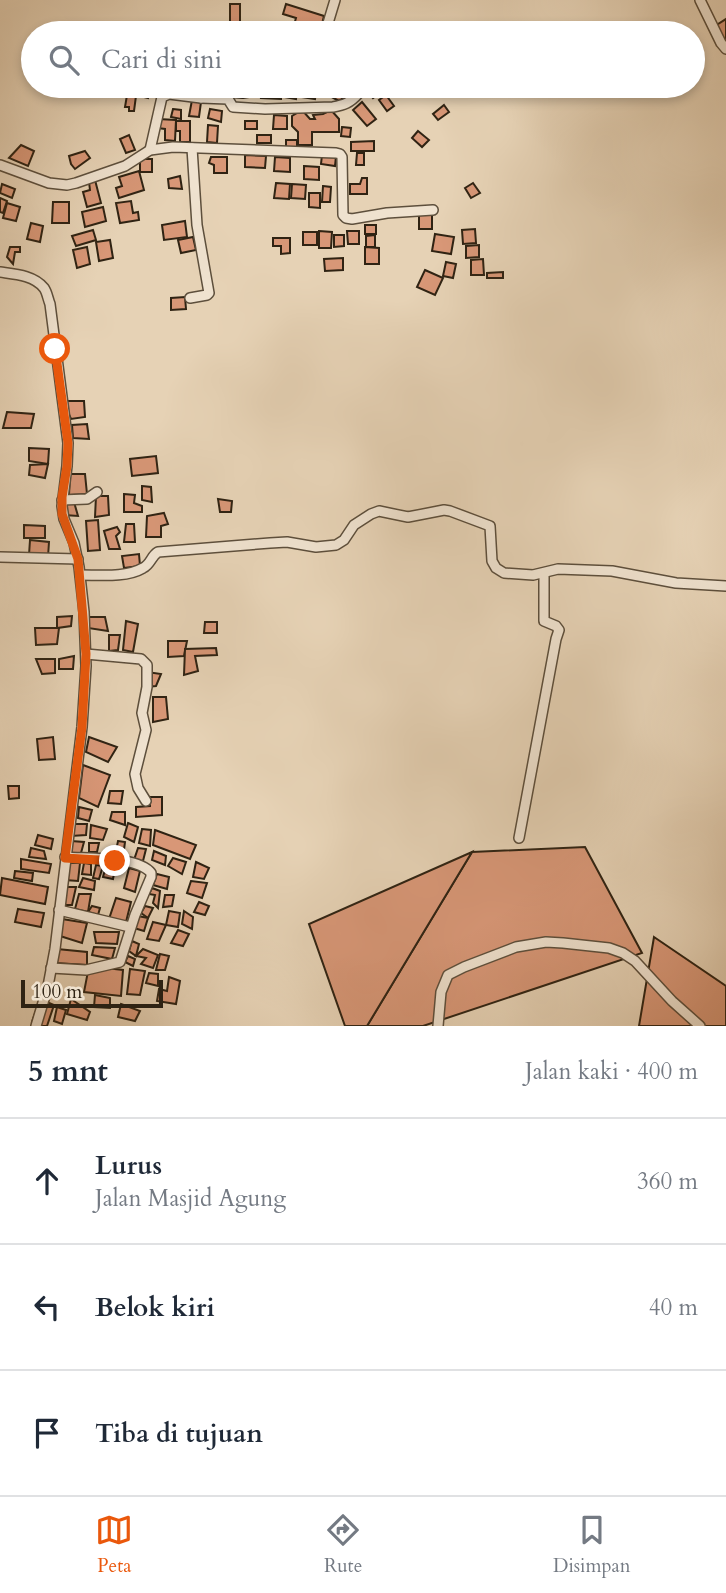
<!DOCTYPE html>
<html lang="id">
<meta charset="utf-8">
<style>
body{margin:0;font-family:Cardo,serif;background:#f6f6f7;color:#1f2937}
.scale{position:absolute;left:21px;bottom:18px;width:142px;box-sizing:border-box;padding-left:7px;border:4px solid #2f2313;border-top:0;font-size:19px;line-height:24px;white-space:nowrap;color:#2f2313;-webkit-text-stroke:5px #efe2cf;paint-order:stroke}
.stop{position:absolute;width:21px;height:21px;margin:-16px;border:5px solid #ea580c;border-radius:50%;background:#fff}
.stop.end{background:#ea580c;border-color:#fff;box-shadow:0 2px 7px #0008}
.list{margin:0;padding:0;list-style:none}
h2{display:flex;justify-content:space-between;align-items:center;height:91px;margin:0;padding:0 28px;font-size:30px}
h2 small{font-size:23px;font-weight:400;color:#747a83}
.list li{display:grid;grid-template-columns:46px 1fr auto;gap:21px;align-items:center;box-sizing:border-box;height:126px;padding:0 28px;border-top:2px solid #e0e1e3}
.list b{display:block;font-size:26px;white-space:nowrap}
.list p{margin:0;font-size:23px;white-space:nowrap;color:#747a83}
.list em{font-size:23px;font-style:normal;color:#747a83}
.icon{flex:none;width:38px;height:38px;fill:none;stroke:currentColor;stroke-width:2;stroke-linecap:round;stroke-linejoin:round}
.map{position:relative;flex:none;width:726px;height:1026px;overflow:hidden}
.search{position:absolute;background:#fff;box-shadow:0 4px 10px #0003;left:21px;right:21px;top:21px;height:77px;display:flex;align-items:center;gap:18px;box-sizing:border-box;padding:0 24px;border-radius:38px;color:#747a83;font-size:26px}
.sheet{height:469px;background:#fff}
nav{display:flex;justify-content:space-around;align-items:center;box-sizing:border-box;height:98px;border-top:2px solid #e0e1e3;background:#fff;font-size:19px;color:#747a83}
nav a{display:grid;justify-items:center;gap:4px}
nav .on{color:#ea580c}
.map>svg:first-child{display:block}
.building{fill:#d89777;stroke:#2f2313;stroke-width:2}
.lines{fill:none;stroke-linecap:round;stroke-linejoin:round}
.minor-casing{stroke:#5d4f3c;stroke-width:12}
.minor{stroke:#efe2cf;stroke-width:9}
.route{stroke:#ea580c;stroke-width:9}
</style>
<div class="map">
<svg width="726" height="1026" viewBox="0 0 726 1026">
<rect width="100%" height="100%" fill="#e6d2b5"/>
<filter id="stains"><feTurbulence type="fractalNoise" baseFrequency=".00286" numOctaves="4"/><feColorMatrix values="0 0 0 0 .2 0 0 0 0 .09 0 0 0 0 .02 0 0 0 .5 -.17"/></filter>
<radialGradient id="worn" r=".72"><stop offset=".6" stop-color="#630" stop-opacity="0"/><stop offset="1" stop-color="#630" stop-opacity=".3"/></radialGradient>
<!-- building -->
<g class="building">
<rect x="230" y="4" width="10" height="18"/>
<path d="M286,4L324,16L321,28L313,26L310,30L294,25L296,18L283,14Z"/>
<path d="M726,19V42L715,26Z"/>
<rect x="160" y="23" width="17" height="10"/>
<path d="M146,86H150L148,98L144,97Z"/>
<path d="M154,86H194L193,95L154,89Z"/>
<path d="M210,86H227L226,91L219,89L218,97L208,95Z"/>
<path d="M232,86H256V93H250V97L243,98L231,97Z"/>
<path d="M286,86L297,89L296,99L284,97Z"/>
<path d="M296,86H323L322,92Z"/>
<path d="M326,86H351L354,90L339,101L328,95Z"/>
<path d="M363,86H384L386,88L373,98Z"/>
<path d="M302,89L316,92L315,99L301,97Z"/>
<path d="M262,90H281V99L261,98Z"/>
<path d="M127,95L136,96L134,111H129V107H125Z"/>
<path d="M386,95L394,106L387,111L379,100Z"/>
<path d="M192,100L201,102L199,117L189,116Z"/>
<path d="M362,102L376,119L367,126L353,110Z"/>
<path d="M444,105L449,112L438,120L433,114Z"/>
<path d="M173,109L181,110V119L171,117Z"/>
<path d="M210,109L222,111L221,122L208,118Z"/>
<path d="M302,110L310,119H315L313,115L323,114L331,110L339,119V132H312V145H298V132L292,126V116Z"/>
<path d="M274,115L287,116V129H273Z"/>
<path d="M158,119L176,120L175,141L165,140V129L157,128Z"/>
<path d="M176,121H190V142H180V131H176Z"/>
<rect x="245" y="121" width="12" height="8"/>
<path d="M208,125L218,126L217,143L207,142Z"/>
<path d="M342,127L351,128L350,137L341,136Z"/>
<path d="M418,131L429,140L422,147L412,138Z"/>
<path d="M129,135L135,150L126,153L120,139Z"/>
<rect x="257" y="135" width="14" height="8"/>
<rect x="286" y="140" width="11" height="8"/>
<path d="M374,141V151H351V142Z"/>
<path d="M21,145L34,151L28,166L9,158Z"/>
<path d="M85,151L90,158L75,169L71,164L69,156Z"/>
<path d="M357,153H364V165H356Z"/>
<path d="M245,155L266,156L265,168L245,167Z"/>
<path d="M322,155L336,156L335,166L321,164Z"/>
<path d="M211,157H227V173H214V165L209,163Z"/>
<path d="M275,157L290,158V172L274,171Z"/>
<rect x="140" y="159" width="12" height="13"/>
<path d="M304,166L319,167V180L304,179Z"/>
<path d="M139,171L144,190L119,198L116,188L122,186L119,177Z"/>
<path d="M180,176L182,189L169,188L168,179Z"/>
<path d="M362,178H367V194H350V184H360Z"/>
<path d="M95,180L101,203L87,207L83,192L90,190L89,182Z"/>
<path d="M276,183L290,184L289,199L274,198Z"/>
<path d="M473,183L480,193L471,198L465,188Z"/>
<path d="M2,184L15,189L12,198L0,193Z"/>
<path d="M292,184L306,185L305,199L291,198Z"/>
<path d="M323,186L331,187L330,202H322Z"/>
<path d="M309,193H320V208L309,207Z"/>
<path d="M0,198L7,201L3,213L0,212Z"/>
<path d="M131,201L133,213L138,212L139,220L120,223L116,203Z"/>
<path d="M53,202H69V223H52Z"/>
<path d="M7,203L20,207L16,221L3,218Z"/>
<path d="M103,207L106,221L85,227L82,212Z"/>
<rect x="419" y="213" width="13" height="16"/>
<path d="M185,221L187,237L164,240L162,225Z"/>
<path d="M31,223L43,226L40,242L27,239Z"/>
<rect x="365" y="225" width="11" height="9"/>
<path d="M475,229L476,243L463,244L462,230Z"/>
<path d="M93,230L96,240L76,246L72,236Z"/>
<path d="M319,231L332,232L331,248H319Z"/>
<path d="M347,231H359V244H348Z"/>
<rect x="303" y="232" width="14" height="13"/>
<path d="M435,234L454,237L451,254L432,251Z"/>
<path d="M334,235H344V246L334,247Z"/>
<path d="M375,235V247H366V236Z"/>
<path d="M193,237L196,250L181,253L178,240Z"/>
<path d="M273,238H290V253L281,254V246H273Z"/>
<path d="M110,240L113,258L99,261L96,242Z"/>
<path d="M479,245V257L466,258V246Z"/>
<path d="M10,247H20V252H15L13,264L7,257Z"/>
<path d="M87,247L90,264L77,268L73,250Z"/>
<path d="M365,247L379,248V264H365Z"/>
<path d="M343,258V270L325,271L324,259Z"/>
<path d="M483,259L484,275H471V260Z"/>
<path d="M446,262L456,264L453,278L443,276Z"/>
<path d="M425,270L443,278L435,295L417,287Z"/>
<path d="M503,272V278H487V273Z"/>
<path d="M185,297L186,309L171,310V298Z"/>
<path d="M63,401H84L85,417L71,419Z"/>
<path d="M7,412L34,414L31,428H3Z"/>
<path d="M87,424L89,439L73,438L72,425Z"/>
<path d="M29,448L49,449L48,464L29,461Z"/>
<path d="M156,456L158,473L132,476L130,459Z"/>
<path d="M48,464L45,478L29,475L30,465Z"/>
<path d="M70,474H85L87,494L69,495Z"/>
<path d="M142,486L151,487L152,502L142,500Z"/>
<path d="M124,494L135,495L134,503L142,506V512H124Z"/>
<path d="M96,496H108L109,515L95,517Z"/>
<path d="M218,499L232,501L231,512H220Z"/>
<path d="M63,502H74L78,516L64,515Z"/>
<path d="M164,513L168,524L161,526V537H146L147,516Z"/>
<path d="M98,520L100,550L88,551L86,521Z"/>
<path d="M126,524H134L135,542H124Z"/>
<path d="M24,525L45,526V538H24Z"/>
<path d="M117,527L120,532L116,536L120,549H109L104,531Z"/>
<path d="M30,540L49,542L48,557L29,555Z"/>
<path d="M139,554L140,566L124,568L122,556Z"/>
<path d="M72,616L71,626L57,628V617Z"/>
<path d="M88,617H105L108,631L88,628Z"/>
<path d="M126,621L138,624L133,652L123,650Z"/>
<path d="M205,622H217V633H204Z"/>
<path d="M35,628H59L57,644L36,645Z"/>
<path d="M109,635H120L118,650L109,651Z"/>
<path d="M168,641H187L184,656L168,657Z"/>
<path d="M216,648L217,655L195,656L198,671L184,675L185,649Z"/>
<path d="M74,656L73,669H59V659Z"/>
<path d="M36,659H55V673L42,674Z"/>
<path d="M147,672L161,674L156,686L147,687Z"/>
<path d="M153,697H166L168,719L153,722Z"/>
<path d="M53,737L55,759L39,760L37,739Z"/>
<path d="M89,737L117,747L108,762L86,752Z"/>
<path d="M83,765L110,775L98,807L79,798Z"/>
<path d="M8,786H19V798L9,799Z"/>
<path d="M110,791H123L121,804L108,803Z"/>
<path d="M150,797H162V815L136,817V807L150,806Z"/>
<path d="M79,807L92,810L89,821L78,818Z"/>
<path d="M112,812H125V825L110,820Z"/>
<path d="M128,823L138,827L134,842L124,837Z"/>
<path d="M73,824H87L86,835L71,836Z"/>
<path d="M91,825L107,829L103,840L90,838Z"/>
<path d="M142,829L151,830L150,846L139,843Z"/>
<path d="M155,830L196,845L190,859L153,845Z"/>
<path d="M38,835L53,839L51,849L35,845Z"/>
<path d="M71,841L84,842L81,853L69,854Z"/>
<path d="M118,841L125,842L123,857L115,856Z"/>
<path d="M89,843H99L97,852H89Z"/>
<path d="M585,847L642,953L423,1026H367L472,852Z"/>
<path d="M31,848L44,851L46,859L29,857Z"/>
<path d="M138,848L146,849L143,861L134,860Z"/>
<path d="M154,851L166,856L165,865L152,860Z"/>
<path d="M472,852L367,1026H345L309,924Z"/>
<path d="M173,858L186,862L182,874L168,866Z"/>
<path d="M21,859L51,864L49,873L21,869Z"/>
<path d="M196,862L209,868L204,879L193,877Z"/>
<path d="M68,863H80L78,881L65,880Z"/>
<path d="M84,863L91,864V875L82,874Z"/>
<path d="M96,865L103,866L99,879L93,878Z"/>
<path d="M106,866H112L111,872L114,874L113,879L103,877Z"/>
<path d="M129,868L140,871L135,892L124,888Z"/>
<path d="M15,871L33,873L32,881L14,878Z"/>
<path d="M157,874L169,877L167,889L153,885Z"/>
<path d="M2,878L48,887L45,904L0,895Z"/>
<path d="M83,878L95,881L94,890L79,887Z"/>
<path d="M191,881L207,883L202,898L187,893Z"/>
<path d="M65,887H76L72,905H63Z"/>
<path d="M152,888L160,891L158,908L153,903L155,895L149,894Z"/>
<path d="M79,894H91L88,912L75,909Z"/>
<path d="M165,895H174L172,906L163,907Z"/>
<path d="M116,898L131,902L126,922L109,919Z"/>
<path d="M199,902L209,906L205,915L194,912Z"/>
<path d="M92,906L100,908L98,915L88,912Z"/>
<path d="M145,906L153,908L148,918L141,913Z"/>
<path d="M18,909L44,913L41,927L15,922Z"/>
<path d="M169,911L180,913L178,927L166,925Z"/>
<path d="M184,911L193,917L192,929L182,924Z"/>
<path d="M138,916L148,918L144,931L134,928Z"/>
<path d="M62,919L87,923L82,943L60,936Z"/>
<path d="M153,922L166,925L159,941L147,939Z"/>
<path d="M178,930L189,934L183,946L171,943Z"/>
<path d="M94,932H119L117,944L96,943Z"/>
<path d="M654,937L726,986V1026H639Z"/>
<path d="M132,941L139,944L136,956L129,951Z"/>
<path d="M94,947L115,948L112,959L92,955Z"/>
<path d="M57,949L87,952V965L55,963Z"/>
<path d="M143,949L158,955L153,968L141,964L146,958L136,956Z"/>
<path d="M160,954L169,956L165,970H156Z"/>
<path d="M128,956L135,959L133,966L125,962Z"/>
<path d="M89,966L123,970L121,996L84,992Z"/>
<path d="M130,969L145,971L140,995L127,994Z"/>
<path d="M149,973L158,974V986L146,983Z"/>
<path d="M169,977L180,981L176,1004L157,1001L159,989L167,991Z"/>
<path d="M95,995L110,998V1008L94,1007Z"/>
<path d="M40,999L54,1005L47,1026H39L32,1022Z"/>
<path d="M71,999L90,1012L87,1020L67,1014Z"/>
<path d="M121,1004L140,1011L135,1021L118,1017Z"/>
<path d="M57,1007L66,1010L62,1024L54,1021Z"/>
</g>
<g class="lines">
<!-- minor casing -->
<g class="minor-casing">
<g id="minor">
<path d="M700,0L721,43L726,49"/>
<path d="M325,33L335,0"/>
<path d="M201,98L228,99L233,107L265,109L333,107C344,105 350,103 358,94V86"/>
<path d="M150,150L162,97L169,94L201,98L202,86"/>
<path d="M0,165L49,183L67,185L76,183L125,166L150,150L173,147L336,153L340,154L342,157L343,215L346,218L352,219L387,213L433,210"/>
<path d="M0,272C14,274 34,275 44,288C47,292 48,299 50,304L68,443L67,466L62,506L64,519L74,543L79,567L84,612L86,666L82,727L55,949L48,986L36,1026"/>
<path d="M190,298L207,295L209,293L197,225L192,148"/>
<path d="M62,500L87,499L97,492"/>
<path d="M0,557L78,559"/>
<path d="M80,575C100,575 126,578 143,568C151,564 151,556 158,552L270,543L287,542L316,547L336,545L344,540L354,525L371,514L379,511L408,517L444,510L450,511L490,526L492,561L496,568L504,573L533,575L558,569L612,571L676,583L726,586"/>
<path d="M86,654L141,659L147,665V687L142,713L146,730L135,774L138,788L146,801"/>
<path d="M519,838L556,639L559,630L556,626L544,621V573"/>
<path d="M59,910L130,927"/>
<path d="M51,968L86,970L120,962L135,915L151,877V873C138,856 87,859 65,857"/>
<path d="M438,1026L441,992L448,975L464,967L516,947L546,942L563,943L609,948L623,953L635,961L672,1001L700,1026"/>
</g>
</g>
<!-- minor -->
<use href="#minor" class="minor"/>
</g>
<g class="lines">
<!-- route -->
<path class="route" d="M55,349L68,443L67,466L62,497V514L78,559L86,654L82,727L65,858L115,861"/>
</g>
<rect width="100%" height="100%" filter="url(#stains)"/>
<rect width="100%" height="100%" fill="url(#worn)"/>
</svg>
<div class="scale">100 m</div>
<div class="stop" style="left:55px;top:349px"></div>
<div class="stop end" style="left:115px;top:861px"></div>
<div class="search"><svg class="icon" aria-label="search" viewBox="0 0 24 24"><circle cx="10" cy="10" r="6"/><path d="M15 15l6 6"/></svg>Cari di sini</div>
</div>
<section class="sheet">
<h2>5 mnt<small>Jalan kaki · 400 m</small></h2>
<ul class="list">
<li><svg class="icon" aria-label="ahead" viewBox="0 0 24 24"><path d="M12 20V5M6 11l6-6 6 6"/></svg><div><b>Lurus</b><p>Jalan Masjid Agung</p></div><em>360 m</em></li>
<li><svg class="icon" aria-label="left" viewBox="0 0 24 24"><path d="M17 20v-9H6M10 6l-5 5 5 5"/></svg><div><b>Belok kiri</b></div><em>40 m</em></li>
<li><svg class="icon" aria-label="arrive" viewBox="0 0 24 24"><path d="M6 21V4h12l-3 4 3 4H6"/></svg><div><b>Tiba di tujuan</b></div></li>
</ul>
</section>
<nav>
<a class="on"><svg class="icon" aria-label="map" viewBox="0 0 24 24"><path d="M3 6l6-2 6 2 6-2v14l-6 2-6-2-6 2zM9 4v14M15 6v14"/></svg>Peta</a>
<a><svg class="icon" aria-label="directions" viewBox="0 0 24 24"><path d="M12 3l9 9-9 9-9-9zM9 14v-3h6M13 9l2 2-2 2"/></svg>Rute</a>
<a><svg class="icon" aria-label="saved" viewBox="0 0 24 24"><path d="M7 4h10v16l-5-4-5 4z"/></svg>Disimpan</a>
</nav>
